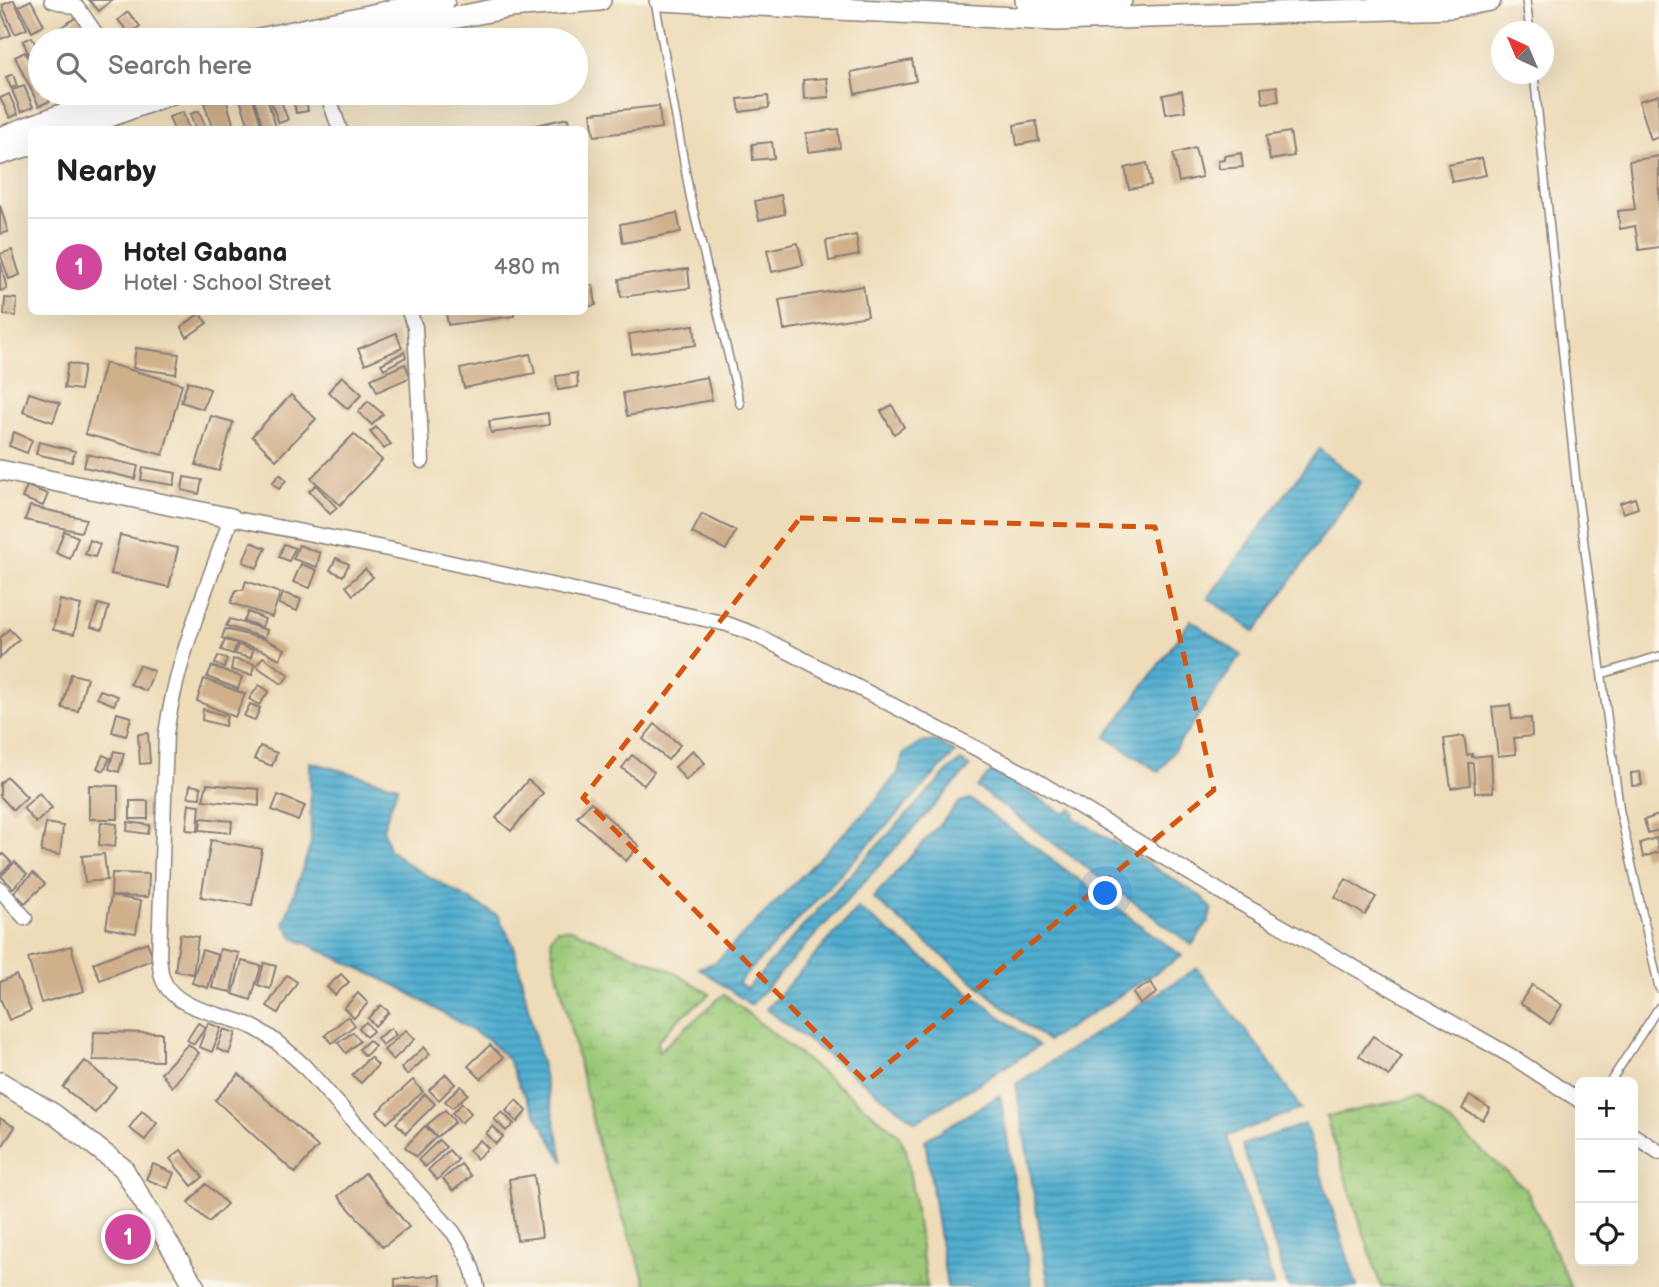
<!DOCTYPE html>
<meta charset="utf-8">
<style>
body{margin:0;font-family:"Balsamiq Sans",sans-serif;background:#f2f2f2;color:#202124}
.controls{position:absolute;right:21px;bottom:21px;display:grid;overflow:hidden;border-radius:10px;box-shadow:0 7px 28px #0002}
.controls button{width:63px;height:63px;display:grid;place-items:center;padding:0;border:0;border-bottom:2px solid #e0e0e0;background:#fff;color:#202124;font:35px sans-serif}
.compass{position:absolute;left:1491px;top:21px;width:63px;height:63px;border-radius:50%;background:#fff;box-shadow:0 7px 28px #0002;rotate:316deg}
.you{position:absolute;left:1106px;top:894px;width:24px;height:24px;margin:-18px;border:5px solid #fff;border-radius:50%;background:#1a73e8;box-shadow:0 0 0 10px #1a73e833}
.badge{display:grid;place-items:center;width:46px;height:46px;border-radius:50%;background:#0f766e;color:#fff;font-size:23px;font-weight:700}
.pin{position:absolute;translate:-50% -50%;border:4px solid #fff;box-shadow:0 2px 7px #0006}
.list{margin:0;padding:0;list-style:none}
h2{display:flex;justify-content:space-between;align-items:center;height:91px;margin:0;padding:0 28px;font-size:30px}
h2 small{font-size:23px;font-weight:400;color:#757577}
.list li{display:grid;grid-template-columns:46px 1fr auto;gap:21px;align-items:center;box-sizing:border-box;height:98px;padding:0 28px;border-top:2px solid #e0e0e0}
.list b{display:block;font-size:26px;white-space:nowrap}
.list p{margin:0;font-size:23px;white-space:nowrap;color:#757577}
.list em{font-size:23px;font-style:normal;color:#757577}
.icon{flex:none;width:38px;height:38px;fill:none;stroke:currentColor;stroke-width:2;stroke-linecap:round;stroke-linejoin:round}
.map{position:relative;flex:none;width:1659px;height:1287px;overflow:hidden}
.search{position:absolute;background:#fff;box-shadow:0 7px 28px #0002;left:28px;top:28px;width:560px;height:77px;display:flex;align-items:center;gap:18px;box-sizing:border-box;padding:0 24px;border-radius:38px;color:#757577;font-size:26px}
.panel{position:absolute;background:#fff;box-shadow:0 7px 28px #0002;left:28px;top:126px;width:560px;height:189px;border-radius:10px}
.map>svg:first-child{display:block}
.wetland{fill:url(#wetland-marsh);stroke:#5e7659;stroke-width:2}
.water{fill:url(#water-rules);stroke:#3a6885;stroke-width:2}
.building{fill:#d0af8b}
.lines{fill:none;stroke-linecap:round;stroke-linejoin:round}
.lane-casing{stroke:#887f7a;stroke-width:10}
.street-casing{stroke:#887f7a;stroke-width:17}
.secondary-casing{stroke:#887f7a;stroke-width:22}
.primary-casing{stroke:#887f7a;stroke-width:24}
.lane{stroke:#fff;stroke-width:7}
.street{stroke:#fff;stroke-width:14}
.secondary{stroke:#fff;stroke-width:19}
.primary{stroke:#fff;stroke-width:21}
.marked{fill:none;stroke:#d45411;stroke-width:5;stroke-dasharray:14 9;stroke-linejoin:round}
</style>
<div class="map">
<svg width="1659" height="1287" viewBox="0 0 1659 1287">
<defs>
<pattern id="wetland-marsh" width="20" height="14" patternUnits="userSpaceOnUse" patternTransform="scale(1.75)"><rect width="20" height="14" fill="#9bc977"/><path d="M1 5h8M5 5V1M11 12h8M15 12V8" fill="none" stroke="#85ac68"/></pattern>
<pattern id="water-rules" width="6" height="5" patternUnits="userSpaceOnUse" patternTransform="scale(1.75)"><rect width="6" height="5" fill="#51aecf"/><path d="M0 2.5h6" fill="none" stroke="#438da9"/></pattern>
</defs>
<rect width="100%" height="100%" fill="#fbf7ec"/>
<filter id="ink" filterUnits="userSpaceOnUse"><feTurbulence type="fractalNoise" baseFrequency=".0143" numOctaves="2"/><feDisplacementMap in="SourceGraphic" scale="14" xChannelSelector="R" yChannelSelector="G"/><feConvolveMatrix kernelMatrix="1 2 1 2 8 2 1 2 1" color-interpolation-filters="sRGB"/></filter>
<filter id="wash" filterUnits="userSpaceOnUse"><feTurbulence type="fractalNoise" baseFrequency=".00686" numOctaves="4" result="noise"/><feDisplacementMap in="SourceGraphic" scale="28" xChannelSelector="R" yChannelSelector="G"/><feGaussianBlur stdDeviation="1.57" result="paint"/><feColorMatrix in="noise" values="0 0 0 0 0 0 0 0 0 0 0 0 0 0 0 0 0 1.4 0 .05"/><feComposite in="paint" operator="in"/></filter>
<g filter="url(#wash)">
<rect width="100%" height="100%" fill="#eedcb9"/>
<!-- wetland -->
<g class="wetland">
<path d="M557,929H571L670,970L710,994L676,1021L658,1041V1052L724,994L898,1134L906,1149L927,1287H647L599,1148L552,950L551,938Z"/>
<path d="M1420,1096L1526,1189L1571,1287H1381L1326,1117Z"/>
</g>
<!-- water -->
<g class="water">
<path d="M1319,449L1361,482L1255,632L1208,598Z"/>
<path d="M1191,620L1241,655L1159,772L1106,737Z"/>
<path d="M937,741L955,753L738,983L747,989L833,893L950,769L961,761L970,767L751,1005L699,968L716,962L871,806L898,773L903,754L921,743Z"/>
<path d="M310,762L398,786L383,828L389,849L409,865L498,916L514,946L564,1162L519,1085L508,1059L488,1040L397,986L294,938L284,923L311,843Z"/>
<path d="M992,771L1065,814L1071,809L1075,813L1073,817L1202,897L1212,909L1208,922L1192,945L977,787Z"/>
<path d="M970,799L1182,956L1048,1041L1022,1022L873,898L960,802Z"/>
<path d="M858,908L1039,1046L916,1122L766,1009Z"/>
<path d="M1197,968L1264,1054L1301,1109L1227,1136L1274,1287H1049L1016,1084Z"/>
<path d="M1000,1095L1032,1287H947L925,1140Z"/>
<path d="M1305,1124L1357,1287H1288L1242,1145Z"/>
</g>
<g id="blocks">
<!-- building -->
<g class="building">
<path d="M14,0L27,29L15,34L2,5Z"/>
<path d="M31,0L44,25L32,32L19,6Z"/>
<path d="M89,0H112L99,11Z"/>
<path d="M0,8L11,35L1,39L0,36Z"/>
<path d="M128,12L140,26L130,34L118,20Z"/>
<path d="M79,16L91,34L80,40H58L53,32Z"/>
<path d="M32,37L40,55L31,60L23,41Z"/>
<path d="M25,52L40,82V93H46L50,101L39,106L15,57Z"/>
<path d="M912,60L916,81L855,94L851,72Z"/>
<path d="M13,74L17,86L11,88L6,77Z"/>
<path d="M827,78L829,97L804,99L803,80Z"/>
<path d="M24,86L33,107L21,112L12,90Z"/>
<path d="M1277,86L1279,101L1263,103L1261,88Z"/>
<path d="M1182,91L1185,111L1166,114L1163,95Z"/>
<path d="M238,93H251L263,130H250Z"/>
<path d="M252,93H265L277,130H264Z"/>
<path d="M267,93H278L288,120L279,123Z"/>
<path d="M292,93H305L308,111L296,113Z"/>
<path d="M9,94L18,114L10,118L0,98Z"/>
<path d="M1659,95V137L1651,140L1639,101Z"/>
<path d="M225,96L235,130H213L204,103Z"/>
<path d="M768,96L769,108L740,112L738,99Z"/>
<path d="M659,106L661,128L594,136L591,113Z"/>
<path d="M199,111L207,130H196L190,114Z"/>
<path d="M183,112L189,130H174L169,117Z"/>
<path d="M568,118L570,130H522V128Z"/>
<path d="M1036,121L1039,141L1017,145L1014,125Z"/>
<path d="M838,129L840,148L808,152L806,133Z"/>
<path d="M1290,132L1294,156L1270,160L1266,136Z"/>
<path d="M772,142L774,158L753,160L752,144Z"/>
<path d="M1195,148L1202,177L1179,182L1173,154Z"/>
<path d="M1241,153L1243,167L1219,169L1218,161L1224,160V156Z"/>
<path d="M1659,156V247L1639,250L1635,226L1620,229L1618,211L1635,209L1629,161Z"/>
<path d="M1482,158L1486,175L1452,182L1448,165Z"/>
<path d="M1147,163L1151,185L1129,189L1125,168Z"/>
<path d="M781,195L785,214L759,220L755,201Z"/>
<path d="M0,205L8,232L0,234Z"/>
<path d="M677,213L681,232L623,243L620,224Z"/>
<path d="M856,235L859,255L829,261L826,241Z"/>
<path d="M798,243L803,265L772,272L767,250Z"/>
<path d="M12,250L20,275L9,279L0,254Z"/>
<path d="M1,264L7,289L0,291V265Z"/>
<path d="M688,269L690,288L621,297L619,279Z"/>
<path d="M593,285L596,305L584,307V287Z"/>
<path d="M863,286L868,316L784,330L779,300Z"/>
<path d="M5,298L17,299L16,316L4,315Z"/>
<path d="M446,312H514V316L448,325Z"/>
<path d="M200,313L207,323L187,337L181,327Z"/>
<path d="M694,325L696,345L632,354L629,334Z"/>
<path d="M396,333L402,348L365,364L358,349Z"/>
<path d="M136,348L179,354L176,374L133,368Z"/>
<path d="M404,352L406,357L384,369L381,364Z"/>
<path d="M530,354L535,373L464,388L460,369Z"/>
<path d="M68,363L84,366L80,390L64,388Z"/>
<path d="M105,363L182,384L163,455L85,434Z"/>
<path d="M405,364L411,377L377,392L371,379Z"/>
<path d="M577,373L578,387L558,390L556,376Z"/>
<path d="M342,376L362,394L348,409L328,392Z"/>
<path d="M707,377L712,400L627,416L623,393Z"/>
<path d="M188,381L210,389L203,409L181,402Z"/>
<path d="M29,393L60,403L53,422L23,412Z"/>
<path d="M291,395L316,419L276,460L252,436Z"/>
<path d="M368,401L383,414L372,425L358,412Z"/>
<path d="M892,405L904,427L894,434L881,411Z"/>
<path d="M548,413L549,425L491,433L489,421Z"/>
<path d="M211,416L233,422L219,471L196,465Z"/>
<path d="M376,427L391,444L384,449L370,432Z"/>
<path d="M14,432L32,440L27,453L9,446Z"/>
<path d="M354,434L382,460L340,505L311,478Z"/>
<path d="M39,442L75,451L72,462L36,454Z"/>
<path d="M87,454L138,466L135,479L84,467Z"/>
<path d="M143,467L176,473L174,485L141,480Z"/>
<path d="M280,474L286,480L279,489L272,483Z"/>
<path d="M184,477L202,480L199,494L182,490Z"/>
<path d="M316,485L337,508L330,514L309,491Z"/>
<path d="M27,486L48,494L43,506L22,498Z"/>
<path d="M1635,498L1638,508L1623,513L1620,503Z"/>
<path d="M30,506L86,519L81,532L25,520Z"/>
<path d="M702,514L736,531L726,550L692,533Z"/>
<path d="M64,531L78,537L70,559L56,553Z"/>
<path d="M120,535L178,548L169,587L111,574Z"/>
<path d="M90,540L100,544L95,557L85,554Z"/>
<path d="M251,542L266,548L257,568L243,562Z"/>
<path d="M284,544L295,548L289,561L279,557Z"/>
<path d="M299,545L320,553L317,567L293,559Z"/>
<path d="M336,558L349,564L343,576L330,570Z"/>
<path d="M301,564L317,570L310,588L293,582Z"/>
<path d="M365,569L373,577L353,595L346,586Z"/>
<path d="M246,581L280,593L272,617L231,603L236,590H243Z"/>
<path d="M283,593L301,599L297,611L279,604Z"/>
<path d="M60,600L81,605L74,634L53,630Z"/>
<path d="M98,604L109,607L102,630L91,627Z"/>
<path d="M248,612L265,619L262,627L244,621Z"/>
<path d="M230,619L267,630L265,638L226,626Z"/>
<path d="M9,629L19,639L0,658V638Z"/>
<path d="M225,629L267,640L285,649L280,659L264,651L222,638Z"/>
<path d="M225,640L237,643L233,654L221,650Z"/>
<path d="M238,645L253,650L251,658L235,654Z"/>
<path d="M218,656L227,659L224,668L215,664Z"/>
<path d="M263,657L289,675L282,684L256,666Z"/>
<path d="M233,659L254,664L252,675L231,670Z"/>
<path d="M139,665L154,671L146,691L130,684Z"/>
<path d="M212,666L242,677L238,689L207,677Z"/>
<path d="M71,674L87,678L78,711L62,708Z"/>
<path d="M204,679L245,694L235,717L197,701Z"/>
<path d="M259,685L269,691L259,705L249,699Z"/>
<path d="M100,690L118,696L114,705L97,698Z"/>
<path d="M250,704L260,708L255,720L244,716Z"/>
<path d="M1510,705L1512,719L1531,718L1532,736L1514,738L1516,754L1498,756L1492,707Z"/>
<path d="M203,709L227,716L225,726L202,720Z"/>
<path d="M117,713L131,717L126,736L112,732Z"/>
<path d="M655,724L680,745L668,760L643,739Z"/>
<path d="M148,733L150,763L140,764L138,734Z"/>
<path d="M1464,736L1467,755L1472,754V757L1491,755L1493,792L1475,793L1473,763H1468L1470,785L1451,788L1444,739Z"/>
<path d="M260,746L277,753L272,766L254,759Z"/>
<path d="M693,750L705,763L686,780L675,767Z"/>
<path d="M114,751L124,753L119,772L109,769Z"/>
<path d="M103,755L110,758L104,771L97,768Z"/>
<path d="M632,755L654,772L644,785L622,768Z"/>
<path d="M1640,772L1642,785L1632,786L1631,773Z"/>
<path d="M7,777L27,797L13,810L0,796V783Z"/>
<path d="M528,780L543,793L511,831L496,818Z"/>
<path d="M207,784L259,789V806L203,800Z"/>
<path d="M89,785L118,786V819H89Z"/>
<path d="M190,785L201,787L200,798L188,797Z"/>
<path d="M39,793L52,808L36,823L23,808Z"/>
<path d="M278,795L305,806L298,821L272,810Z"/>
<rect x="130" y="801" width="18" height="18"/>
<path d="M591,802L639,846L626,861L577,817Z"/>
<path d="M189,804L200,805L198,831L186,830Z"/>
<path d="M1659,815V830L1648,833L1644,820Z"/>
<path d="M201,818L232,821L231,833L200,830Z"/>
<path d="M101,822L117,824L115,847L99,845Z"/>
<path d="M128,822L150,825L148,834L127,831Z"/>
<path d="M46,823L63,826L60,855L41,852Z"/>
<path d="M1656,838L1659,852L1643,857L1640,843Z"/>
<path d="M211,840L262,849L252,905L201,897Z"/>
<path d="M3,854L12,863L0,874V857Z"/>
<path d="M104,854L107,880L85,882L82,856Z"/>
<path d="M15,862L27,874L13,888L1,876Z"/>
<path d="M33,873L45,884L25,903L14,892Z"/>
<path d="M112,873L149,874L148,897L111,896Z"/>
<path d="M1346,879L1376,897L1365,915L1335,897Z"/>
<path d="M111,896L141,901L136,933L106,928Z"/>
<path d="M180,934L198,937L193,974L175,971Z"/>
<path d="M147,942L154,959L100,980L93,963Z"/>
<path d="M71,946L84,991L41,1003L28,958Z"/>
<path d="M220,949L239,953L231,992L212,988Z"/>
<path d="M202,950L218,955L208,988L192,983Z"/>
<path d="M242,961L261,966L251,1000L233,994Z"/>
<path d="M264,963L276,966L270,989L258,985Z"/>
<path d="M341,974L349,982L335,995L327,987Z"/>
<path d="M16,975L31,1011L9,1020L0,998V982Z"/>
<path d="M287,975L297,982L278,1013L267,1006Z"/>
<path d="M1151,982L1157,993L1140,1004L1133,993Z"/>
<path d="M1532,985L1562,1005L1550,1024L1520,1003Z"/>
<path d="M358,993L368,1003L354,1018L344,1008Z"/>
<path d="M381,1005L389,1012L375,1026L368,1018Z"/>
<path d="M348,1016L355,1025L332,1043L325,1035Z"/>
<path d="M366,1022L373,1031L366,1037L359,1028Z"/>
<path d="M198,1023L206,1027L194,1044L187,1040Z"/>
<path d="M208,1023L221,1028L212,1052L199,1047Z"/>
<path d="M391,1028L396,1035L382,1045L377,1038Z"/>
<path d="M224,1029L236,1033L229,1054L217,1049Z"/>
<path d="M406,1030L415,1039L393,1060L384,1050Z"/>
<path d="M94,1032L162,1033V1061L93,1060Z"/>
<path d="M353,1032L360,1041L346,1053L338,1043Z"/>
<path d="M1373,1036L1402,1056L1389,1076L1359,1056Z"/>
<path d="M369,1040L375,1046L365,1056L359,1049Z"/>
<path d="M188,1044L199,1053L172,1087L161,1073Z"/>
<path d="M490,1045L503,1058L481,1079L468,1066Z"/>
<path d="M424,1047L430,1054L407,1075L401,1068Z"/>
<path d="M370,1057L378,1065L361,1083L352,1075Z"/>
<path d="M85,1061L116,1087L95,1113L63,1087Z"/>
<path d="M239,1074L318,1147L295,1173L215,1100Z"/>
<path d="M446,1074L455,1084L439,1100L429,1090Z"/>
<path d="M413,1080L423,1092L387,1123L377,1112Z"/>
<path d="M461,1086L468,1094L452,1108L445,1101Z"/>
<path d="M425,1094L435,1104L406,1133L396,1123Z"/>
<path d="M1469,1096L1490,1108L1483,1120L1462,1109Z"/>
<path d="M516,1100L527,1111L517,1122L506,1111Z"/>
<path d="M462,1103L471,1113L461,1123L452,1113Z"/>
<path d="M445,1110L455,1122L437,1137L427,1125Z"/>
<path d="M142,1111L157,1123L145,1140L129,1128Z"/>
<path d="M502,1112L514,1124L506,1131L494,1119Z"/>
<path d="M0,1118L15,1127L0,1150Z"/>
<path d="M425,1126L436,1137L416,1157L405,1147Z"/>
<path d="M493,1126L503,1137L496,1144L486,1133Z"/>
<path d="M439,1140L446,1147L425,1167L418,1160Z"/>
<path d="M480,1140L488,1148L477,1159L469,1150Z"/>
<path d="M181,1150L203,1177L192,1186L170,1159Z"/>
<path d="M449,1150L458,1160L437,1180L428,1170Z"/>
<path d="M153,1164L174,1173L168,1188L146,1179Z"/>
<path d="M461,1164L471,1176L453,1191L443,1179Z"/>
<path d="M365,1173L409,1227L383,1247L338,1196Z"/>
<path d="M534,1175L542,1237L517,1240L509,1179Z"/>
<path d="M206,1184L227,1204L209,1222L188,1203Z"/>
<path d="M440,1275L442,1287H395V1279Z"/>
</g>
</g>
</g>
<g filter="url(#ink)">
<use href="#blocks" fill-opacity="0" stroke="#887f7a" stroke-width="2"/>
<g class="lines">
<!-- lane casing -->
<g class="lane-casing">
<g id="lane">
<path d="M1526,0L1530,32"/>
<path d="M655,1L690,196L740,404"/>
<path d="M1534,74L1577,491L1620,812L1659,988"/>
<path d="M1602,674L1659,656"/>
<path d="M1610,1082L1659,1007"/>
</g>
</g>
<!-- street casing -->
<g class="street-casing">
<g id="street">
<path d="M52,0L78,8L100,40"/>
<path d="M327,93L340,130"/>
<path d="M409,312L415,327L422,461"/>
<path d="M0,889L25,918"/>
<path d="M1633,1135L1659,1152"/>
<path d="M477,1287C473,1266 466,1250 453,1232L303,1065C288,1051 270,1035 251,1026C223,1013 173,1011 162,977C160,971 160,962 159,956L166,734C176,660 207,588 231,518L398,551L727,624L754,634L1024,773L1226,895L1511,1056L1580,1101"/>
</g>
</g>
<!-- secondary casing -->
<g class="secondary-casing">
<g id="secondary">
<path d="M0,470L231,518"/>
<path d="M0,1082L54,1114L123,1168L195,1287"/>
</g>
</g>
<!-- primary casing -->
<g class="primary-casing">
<g id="primary">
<path d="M660,0L1056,20L1452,7L1490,0"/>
<path d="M1026,0L1055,2L1121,0"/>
<path d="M255,40L444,0"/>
<path d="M338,40L510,7L600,0"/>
<path d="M72,130L172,93"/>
<path d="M0,138L120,93"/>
<path d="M0,154L32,144"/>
</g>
</g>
<!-- lane -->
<use href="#lane" class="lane"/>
<!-- street -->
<use href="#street" class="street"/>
<!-- secondary -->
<use href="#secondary" class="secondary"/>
<!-- primary -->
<use href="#primary" class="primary"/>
</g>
</g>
<!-- marked area -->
<path class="marked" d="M800,518L1155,527L1214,790L866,1082L583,798Z"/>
</svg>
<div class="controls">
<button>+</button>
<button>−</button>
<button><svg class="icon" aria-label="locate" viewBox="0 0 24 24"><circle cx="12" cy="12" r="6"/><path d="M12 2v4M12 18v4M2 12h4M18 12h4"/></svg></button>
</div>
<svg class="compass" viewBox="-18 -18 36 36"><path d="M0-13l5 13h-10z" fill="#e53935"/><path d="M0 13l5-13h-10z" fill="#757577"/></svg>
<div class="you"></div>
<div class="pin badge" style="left:128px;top:1237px;background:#d1479c">1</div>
<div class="search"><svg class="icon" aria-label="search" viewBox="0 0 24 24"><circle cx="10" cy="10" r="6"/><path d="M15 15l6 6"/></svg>Search here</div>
<section class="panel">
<h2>Nearby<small></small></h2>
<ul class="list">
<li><span class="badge" style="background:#d1479c">1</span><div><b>Hotel Gabana</b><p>Hotel · School Street</p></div><em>480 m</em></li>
</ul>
</section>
</div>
